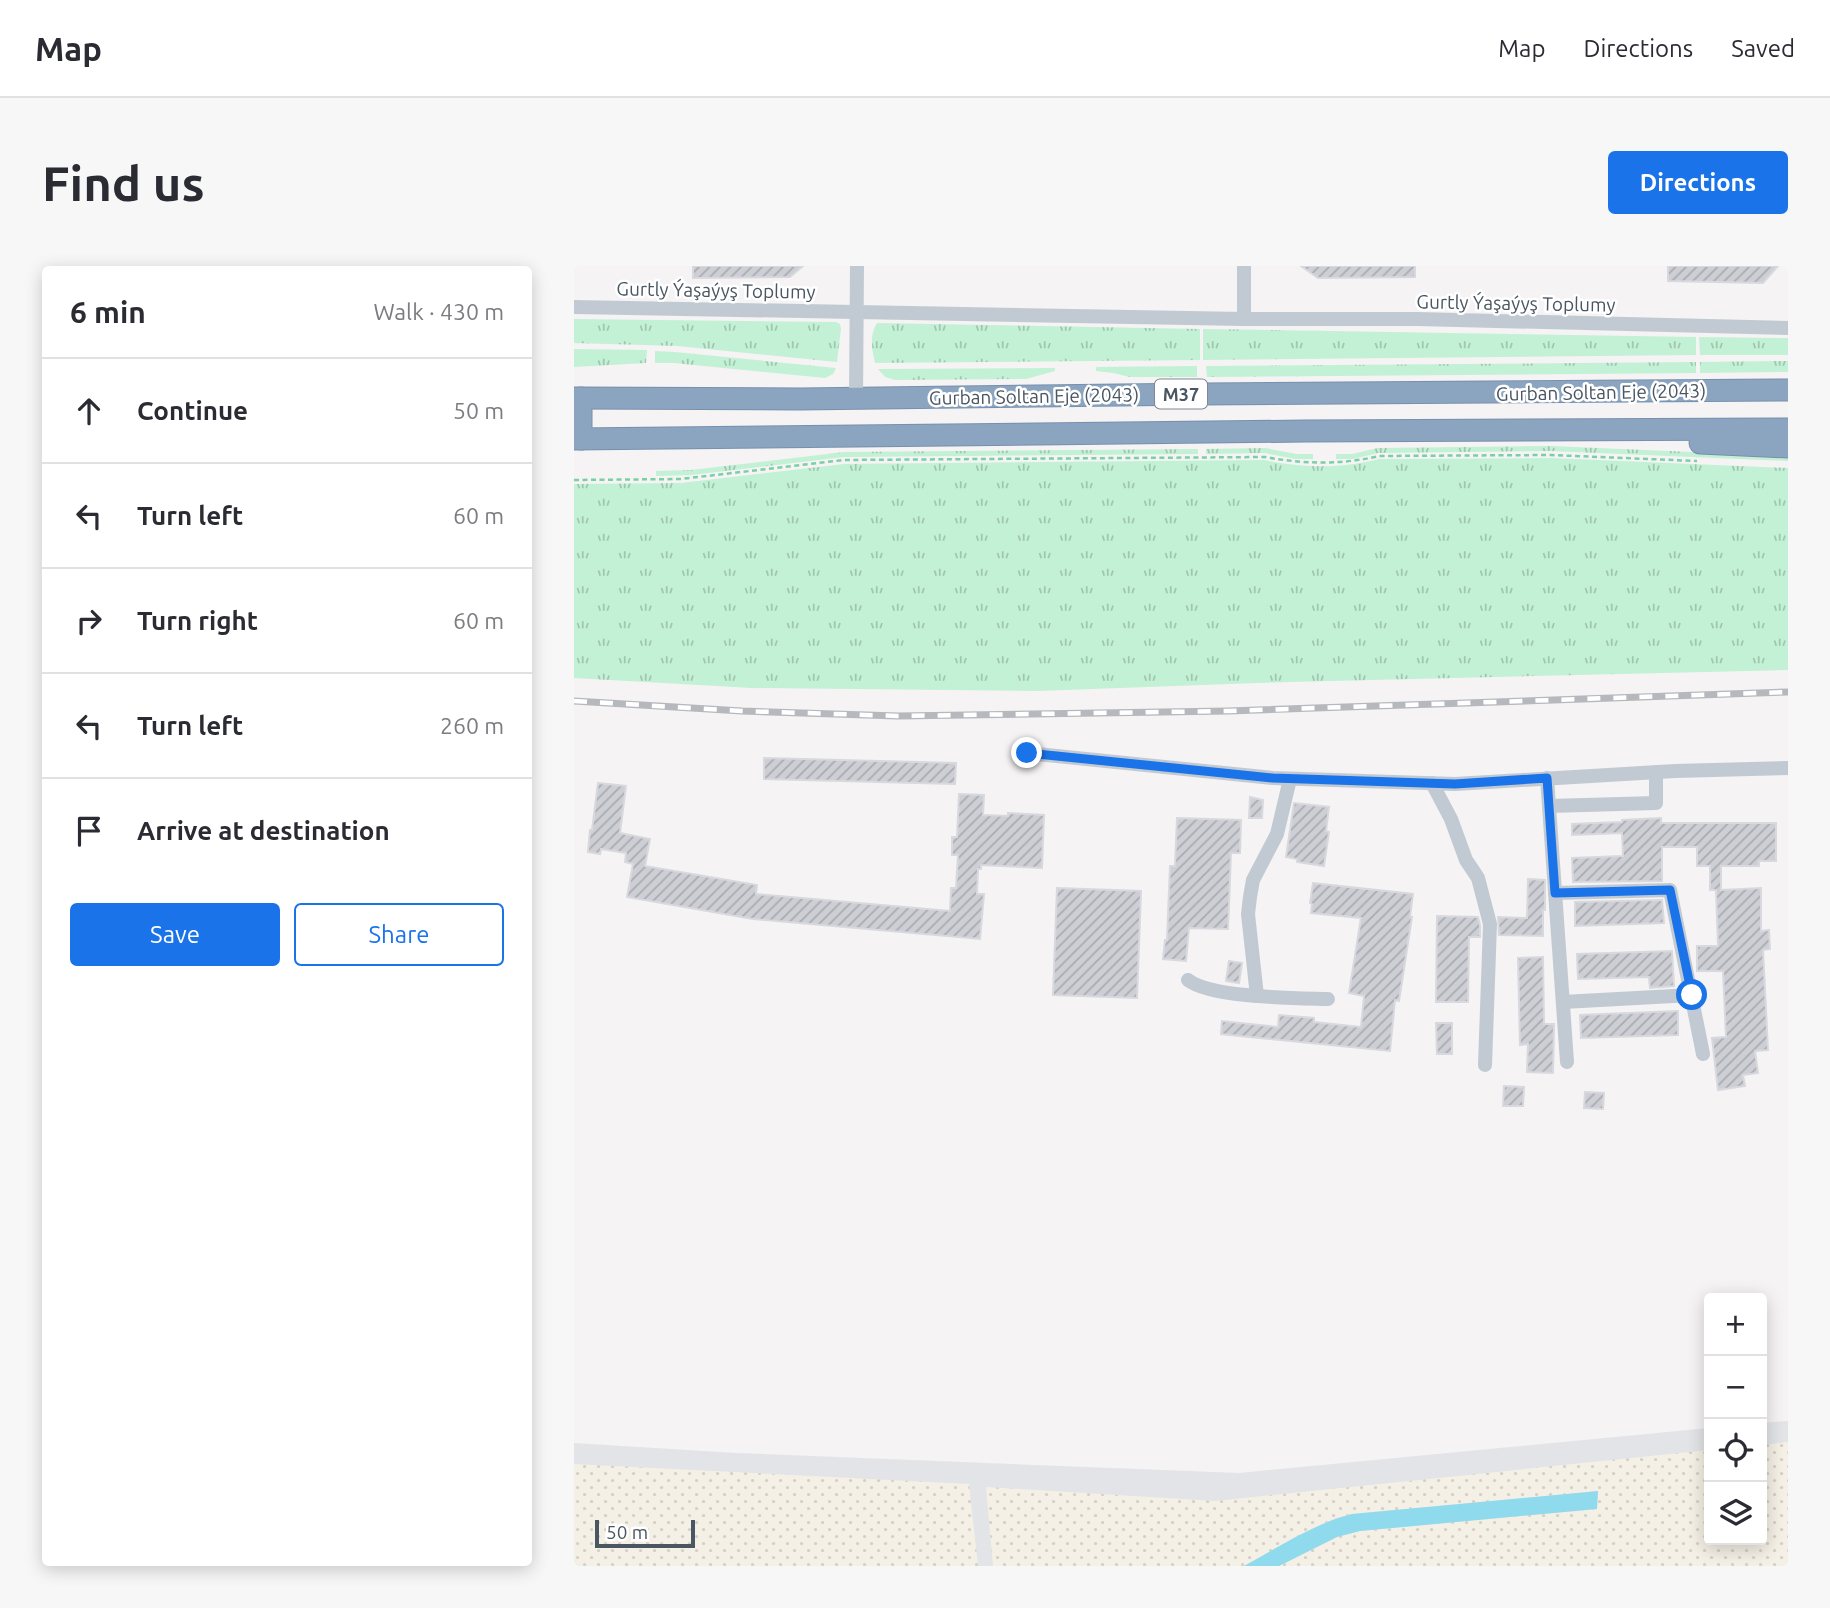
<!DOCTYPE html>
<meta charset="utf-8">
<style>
body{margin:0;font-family:Ubuntu,sans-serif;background:#f7f7f7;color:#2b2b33}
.controls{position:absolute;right:21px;bottom:21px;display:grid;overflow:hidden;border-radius:7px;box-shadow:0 4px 18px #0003}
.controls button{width:63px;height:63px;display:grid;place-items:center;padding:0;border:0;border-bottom:2px solid #e1e1e2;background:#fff;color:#2b2b33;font:35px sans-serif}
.scale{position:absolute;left:21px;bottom:18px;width:100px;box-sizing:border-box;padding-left:7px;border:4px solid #4a5661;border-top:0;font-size:19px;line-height:24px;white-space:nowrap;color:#4a5661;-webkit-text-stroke:5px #fff;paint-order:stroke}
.stop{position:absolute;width:21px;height:21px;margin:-16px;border:5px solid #1a73e8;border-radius:50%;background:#fff}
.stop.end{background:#1a73e8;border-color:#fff;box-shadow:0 2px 7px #0008}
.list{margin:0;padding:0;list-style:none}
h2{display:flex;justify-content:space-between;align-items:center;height:91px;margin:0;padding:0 28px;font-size:30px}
h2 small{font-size:23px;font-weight:400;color:#7c7c81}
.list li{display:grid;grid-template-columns:46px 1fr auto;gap:21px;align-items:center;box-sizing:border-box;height:105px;padding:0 28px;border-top:2px solid #e1e1e2}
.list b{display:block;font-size:26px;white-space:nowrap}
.list em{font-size:23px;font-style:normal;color:#7c7c81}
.actions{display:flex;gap:14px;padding:21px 28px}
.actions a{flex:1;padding:16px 0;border:2px solid #1a73e8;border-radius:7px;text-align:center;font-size:24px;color:#1a73e8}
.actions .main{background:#1a73e8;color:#fff}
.icon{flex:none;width:38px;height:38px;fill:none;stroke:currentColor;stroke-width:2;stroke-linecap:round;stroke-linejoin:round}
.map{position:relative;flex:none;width:1214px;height:1300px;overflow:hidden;border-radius:7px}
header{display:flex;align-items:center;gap:42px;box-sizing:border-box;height:98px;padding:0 35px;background:#fff;border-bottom:2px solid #e1e1e2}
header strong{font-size:33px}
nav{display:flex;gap:38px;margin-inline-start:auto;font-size:24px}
.intro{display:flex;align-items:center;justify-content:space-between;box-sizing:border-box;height:168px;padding:0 42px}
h1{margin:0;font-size:49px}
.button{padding:18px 32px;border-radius:7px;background:#1a73e8;color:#fff;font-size:24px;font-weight:700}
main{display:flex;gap:42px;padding:0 42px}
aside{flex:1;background:#fff;border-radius:7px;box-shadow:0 4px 18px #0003}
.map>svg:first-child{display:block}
.airport{fill:#e2e4e7}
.grass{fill:url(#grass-tufts)}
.sand{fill:url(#sand-dots)}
.water{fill:#90daee}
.building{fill:url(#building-hatch);stroke:#d7d9de;stroke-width:2}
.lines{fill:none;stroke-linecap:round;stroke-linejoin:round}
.highway-casing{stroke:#7690ad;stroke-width:23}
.path{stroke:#7ad0a6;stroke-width:2.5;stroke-dasharray:5 3.5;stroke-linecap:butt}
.minor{stroke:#c1cad2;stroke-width:14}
.highway{stroke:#8ba5c1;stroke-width:21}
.rail-casing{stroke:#b5b8bd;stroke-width:7}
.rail{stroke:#fff;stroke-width:4.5;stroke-dasharray:13;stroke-linecap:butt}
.route{stroke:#1a73e8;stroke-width:9}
.labels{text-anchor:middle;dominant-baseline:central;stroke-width:5;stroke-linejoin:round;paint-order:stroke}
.shield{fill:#fff;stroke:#808990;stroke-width:2}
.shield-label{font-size:18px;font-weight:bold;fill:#4a5661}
.street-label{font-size:19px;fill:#4a5661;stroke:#fff}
</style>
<header>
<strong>Map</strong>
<nav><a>Map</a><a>Directions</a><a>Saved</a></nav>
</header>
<div class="intro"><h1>Find us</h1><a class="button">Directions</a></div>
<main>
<aside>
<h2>6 min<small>Walk · 430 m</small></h2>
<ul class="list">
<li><svg class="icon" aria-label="ahead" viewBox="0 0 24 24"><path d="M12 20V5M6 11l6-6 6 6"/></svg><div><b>Continue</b></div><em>50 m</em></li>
<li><svg class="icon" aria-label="left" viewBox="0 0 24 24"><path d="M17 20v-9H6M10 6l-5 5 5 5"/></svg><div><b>Turn left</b></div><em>60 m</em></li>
<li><svg class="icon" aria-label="right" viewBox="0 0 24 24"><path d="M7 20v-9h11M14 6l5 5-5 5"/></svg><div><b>Turn right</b></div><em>60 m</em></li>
<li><svg class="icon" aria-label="left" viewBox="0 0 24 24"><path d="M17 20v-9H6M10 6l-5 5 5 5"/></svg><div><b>Turn left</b></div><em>260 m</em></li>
<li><svg class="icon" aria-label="arrive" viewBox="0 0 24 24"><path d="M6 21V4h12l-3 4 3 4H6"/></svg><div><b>Arrive at destination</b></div></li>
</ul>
<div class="actions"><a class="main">Save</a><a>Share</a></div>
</aside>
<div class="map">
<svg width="1214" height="1300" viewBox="0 0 1214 1300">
<defs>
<pattern id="grass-tufts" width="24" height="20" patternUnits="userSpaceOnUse" patternTransform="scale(1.75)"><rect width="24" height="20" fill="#c3f1d5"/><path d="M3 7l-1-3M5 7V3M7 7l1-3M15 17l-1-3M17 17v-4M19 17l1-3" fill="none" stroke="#a0c6b0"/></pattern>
<pattern id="sand-dots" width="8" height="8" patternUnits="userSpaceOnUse" patternTransform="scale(1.75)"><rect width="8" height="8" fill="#f5f0e5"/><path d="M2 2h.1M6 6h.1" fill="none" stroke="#d4d0c7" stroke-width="1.8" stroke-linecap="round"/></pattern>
<pattern id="building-hatch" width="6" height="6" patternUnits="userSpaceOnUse" patternTransform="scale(1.75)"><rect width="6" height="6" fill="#cdcfd5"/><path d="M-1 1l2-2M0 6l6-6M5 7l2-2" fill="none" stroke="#a8abb0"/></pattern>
</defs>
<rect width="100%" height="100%" fill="#f5f3f3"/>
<!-- airport -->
<path class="airport" d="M1214,1155V1300H0V1177L162,1187L665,1207L1135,1162V1274H1188V1157Z"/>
<!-- grass -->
<g class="grass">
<path d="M0,53L262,56L266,58L267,63L263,96L103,80L0,77Z"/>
<path d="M303,57L626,63V94L301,97C298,83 295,69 303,57Z"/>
<path d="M629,63L1122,71V89L629,94Z"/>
<path d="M1125,71L1214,72V89H1126Z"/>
<path d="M0,83L73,84L72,97L0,101Z"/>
<path d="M81,85L101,86L262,102L259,108L251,112L100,97H81Z"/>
<path d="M1214,95V106L1126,107V96Z"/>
<path d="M1122,96V107L633,111L632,100Z"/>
<path d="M623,100V111H556L539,107L522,105V101Z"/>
<path d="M481,102V105L452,113L321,114L311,111L304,103Z"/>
<path d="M977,180L1214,190V195L977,185L804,187L779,193H762V188H778L804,182Z"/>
<path d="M691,182L722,188H739V193H721L691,187L632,188V183Z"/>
<path d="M624,183V188L270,191L117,209L82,210V205L117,204L270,186Z"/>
<path d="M977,192L1214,202V404L715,416L463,425L178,422L0,412V218L107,217L270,198L690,194C730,202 766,203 805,193Z"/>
</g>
<!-- sand -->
<g class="sand">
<path d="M1214,1176V1300H705L763,1271L786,1265L1023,1243L1024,1225L778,1248L762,1252L739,1262L670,1300H419L412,1221L641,1235L1135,1184V1274H1188V1179Z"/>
<path d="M0,1198L395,1218L404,1300H0Z"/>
</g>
<!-- water -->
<path class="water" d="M1024,1225L1023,1243L786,1265L763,1271L705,1300H670C705,1281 739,1258 778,1248Z"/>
<!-- building -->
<g class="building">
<path d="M119,0H229L216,11L119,12Z"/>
<path d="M727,0H841V11L744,12Z"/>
<path d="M1094,0H1204L1189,17L1094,15Z"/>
<path d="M190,492L382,497L381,518L190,513Z"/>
<path d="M24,517L52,520L46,567L76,573L71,600L183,619L182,628L376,645L377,622H382L384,589H378V571H383L385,528L410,529L409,549L434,550V547L470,549L468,602L407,599V603H404L403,628H410L406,673L179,653L53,631L59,598L51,596L52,587L27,583L26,588L14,586L16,564H18Z"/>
<path d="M676,531L689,534L688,552H675Z"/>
<path d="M720,537L755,541L752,565L755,566L750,600L723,596V593L712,591Z"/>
<path d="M603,552L667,554L666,587H657L654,663L615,662L612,695L589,693L591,674H593L596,600H601Z"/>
<path d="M1087,552V557H1202V595H1185V600H1147V624L1187,622V665L1195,664L1196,683L1189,684L1194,784L1181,785L1184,807L1169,809L1171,820L1144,824L1138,772L1152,771L1149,705H1123V680H1144L1142,624H1136V600H1123V581H1088V615L999,616L998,592L1049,590L1048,567L998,569V558L1048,556V554Z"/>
<path d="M954,613L971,614V644H969V670L925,669L924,651L953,652Z"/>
<path d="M739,617L839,628L836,651H838L825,735L821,734L816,785L647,768L648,755L704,761L705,749L740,752V756L787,761L790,730L775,727L787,652L737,647L738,638L736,637Z"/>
<path d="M483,622L567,625L563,732L479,729Z"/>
<path d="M1088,634L1090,657L1001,660V636Z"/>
<path d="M863,650L904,651L906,659V671H895L894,736H862Z"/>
<path d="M1098,685L1100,720L1076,722L1075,711L1004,713L1003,688Z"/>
<path d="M969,691L970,758H980L979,807L953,806L954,778L946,779L944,692Z"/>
<path d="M655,695L668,697L665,717L652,715Z"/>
<path d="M1104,745V769L1007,772L1006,749Z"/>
<path d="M862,757H878V788H863Z"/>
<path d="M930,820L950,821L949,840H929Z"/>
<path d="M1011,826L1030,827L1029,843L1010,842Z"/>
</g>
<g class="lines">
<!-- highway casing -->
<g class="highway-casing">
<g id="highway">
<path d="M0,132L225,133L628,128L1214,124"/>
<path d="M0,173L731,165L1214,163"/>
<path d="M7,173V132"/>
<path d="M1126,177L1214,181"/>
</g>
</g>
<!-- path -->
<path class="path" d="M0,214L107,213L270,194L691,191C729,198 767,199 805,190L977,189L1123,195"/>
<!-- minor -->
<g class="minor">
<path d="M0,41L670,53H843L1214,62"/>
<path d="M670,53V0"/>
<path d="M282,132L283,0"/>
<path d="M453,487L699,512L881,518L1101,505L1214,502"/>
<path d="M973,512L993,796"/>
<path d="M858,517L877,553L892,594L904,612L916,658L911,799"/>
<path d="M975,540L1082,537V506"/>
<path d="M981,627L1096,624L1129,788"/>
<path d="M614,714C637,732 722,732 754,733"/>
<path d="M683,730L674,648L676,631L679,614L703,568L716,513"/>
<path d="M989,736L1118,729"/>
</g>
<!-- highway -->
<use href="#highway" class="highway"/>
<!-- rail casing -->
<g class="rail-casing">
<path id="rail" d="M0,435L168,445L324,450L654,445L1214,426"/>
</g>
<!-- rail -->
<use href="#rail" class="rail"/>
</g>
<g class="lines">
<!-- route -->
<path class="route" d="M453,487L699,512L881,518L973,512L981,627L1096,624L1118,729"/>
</g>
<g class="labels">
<!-- shield labels -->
<rect class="shield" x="581" y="113.5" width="52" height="29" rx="5"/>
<g class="shield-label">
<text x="607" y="128">M37</text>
</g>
<!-- street labels -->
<g class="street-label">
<text transform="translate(142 24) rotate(1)">Gurtly Ýaşaýyş Toplumy</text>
<text transform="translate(942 37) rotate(1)">Gurtly Ýaşaýyş Toplumy</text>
<text transform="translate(1027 126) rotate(-1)">Gurban Soltan Eje (2043)</text>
<text transform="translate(460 130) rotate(-1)">Gurban Soltan Eje (2043)</text>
</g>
</g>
</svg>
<div class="controls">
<button>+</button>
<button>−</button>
<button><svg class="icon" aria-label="locate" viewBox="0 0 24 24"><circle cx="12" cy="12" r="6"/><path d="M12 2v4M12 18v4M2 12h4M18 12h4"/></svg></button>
<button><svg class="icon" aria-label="layers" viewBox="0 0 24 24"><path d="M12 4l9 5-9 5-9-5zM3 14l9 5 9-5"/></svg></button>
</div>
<div class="scale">50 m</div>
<div class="stop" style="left:1118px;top:729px"></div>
<div class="stop end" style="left:453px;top:487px"></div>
</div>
</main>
